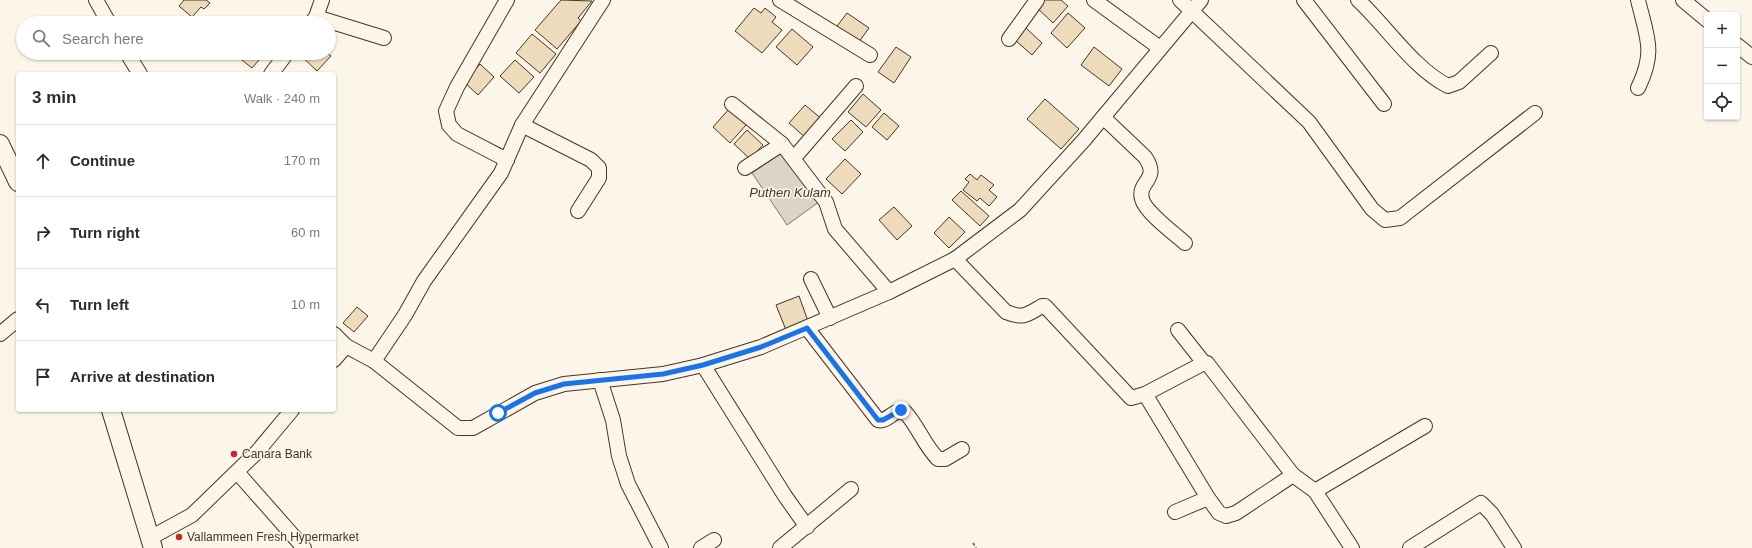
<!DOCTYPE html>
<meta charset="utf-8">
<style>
body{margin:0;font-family:Arial,sans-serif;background:#f2f2f3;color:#2b2b33}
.controls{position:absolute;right:12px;top:12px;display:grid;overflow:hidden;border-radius:4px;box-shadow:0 1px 3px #0004}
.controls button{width:36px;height:36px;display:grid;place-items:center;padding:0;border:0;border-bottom:1px solid #e1e1e2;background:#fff;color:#2b2b33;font:20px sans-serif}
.stop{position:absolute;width:12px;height:12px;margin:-9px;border:3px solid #1a73e8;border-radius:50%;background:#fff}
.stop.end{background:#1a73e8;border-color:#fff;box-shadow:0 1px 4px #0008}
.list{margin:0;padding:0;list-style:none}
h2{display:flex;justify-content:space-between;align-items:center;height:52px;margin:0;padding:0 16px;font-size:17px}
h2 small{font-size:13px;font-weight:400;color:#7c7c81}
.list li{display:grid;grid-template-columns:26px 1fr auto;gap:12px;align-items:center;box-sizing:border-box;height:72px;padding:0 16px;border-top:1px solid #e1e1e2}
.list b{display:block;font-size:15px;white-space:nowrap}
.list em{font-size:13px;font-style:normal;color:#7c7c81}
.icon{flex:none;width:22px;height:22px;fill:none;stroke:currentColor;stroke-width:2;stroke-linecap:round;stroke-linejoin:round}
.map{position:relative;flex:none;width:1752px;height:548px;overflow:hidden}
.search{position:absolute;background:#fff;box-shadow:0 1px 3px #0004;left:16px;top:16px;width:320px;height:44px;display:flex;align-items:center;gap:10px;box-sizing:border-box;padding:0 14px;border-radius:22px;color:#7c7c81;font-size:15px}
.panel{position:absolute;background:#fff;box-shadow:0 1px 3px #0004;left:16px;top:72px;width:320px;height:340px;border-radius:4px}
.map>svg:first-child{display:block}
.water{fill:#dcd4c6;stroke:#887966}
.building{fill:#ecdcbc;stroke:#4a3520}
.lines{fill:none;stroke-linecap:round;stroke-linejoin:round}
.minor-casing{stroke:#4a3520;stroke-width:16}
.major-casing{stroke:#4a3520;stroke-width:20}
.path{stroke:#7f6f5c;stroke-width:2;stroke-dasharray:3 2;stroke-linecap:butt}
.minor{stroke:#fbf6e9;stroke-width:14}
.major{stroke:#fbf6e9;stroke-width:18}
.route{stroke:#1a73e8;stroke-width:5}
.poi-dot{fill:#c62828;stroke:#fbf6e9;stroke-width:1.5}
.labels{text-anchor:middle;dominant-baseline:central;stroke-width:3;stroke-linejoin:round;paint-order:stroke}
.poi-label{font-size:12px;fill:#4a3520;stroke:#fbf6e9;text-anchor:start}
.water-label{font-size:13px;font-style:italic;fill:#4a3520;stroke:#fbf6e9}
</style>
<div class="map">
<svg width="1752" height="548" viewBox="0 0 1752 548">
<rect width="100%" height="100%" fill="#fbf6e9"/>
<!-- water -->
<path class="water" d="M786,150L823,199L787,225L752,173Z"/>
<!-- building -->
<g class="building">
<path d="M184,0H206L210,3L204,9L201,7L192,17L179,6Z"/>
<path d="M561,0L592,1L578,18L581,21L557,49L535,30Z"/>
<path d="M1041,0H1061L1068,6L1053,23L1035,6Z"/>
<path d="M754,8L761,13L765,8L776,17L772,22L782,30L762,53L735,31Z"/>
<path d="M847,13L869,28L856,46L834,30Z"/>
<path d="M1068,13L1085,28L1067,48L1051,33Z"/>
<path d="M175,16L183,23H169Z"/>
<path d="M1025,27L1042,43L1032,55L1014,39Z"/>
<path d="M792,29L813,47L797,65L776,47Z"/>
<path d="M532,34L556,54L540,73L516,53Z"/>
<path d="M896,47L911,57L894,83L878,72Z"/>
<path d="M1094,47L1122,69L1109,86L1081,65Z"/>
<path d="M233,53H265L252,68Z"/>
<path d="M300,53H327L331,56L317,71L299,54Z"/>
<path d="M515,60L534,77L519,93L500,76Z"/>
<path d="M480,64L494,77L478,95L464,82Z"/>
<path d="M863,94L881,110L866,127L848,112Z"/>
<path d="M1045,99L1079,129L1061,149L1027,119Z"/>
<path d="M805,105L823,120L807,139L789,123Z"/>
<path d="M729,109L746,125L730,143L713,127Z"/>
<path d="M884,113L899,126L887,140L872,127Z"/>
<path d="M851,120L863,132L845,151L832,139Z"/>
<path d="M747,130L763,145L750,159L734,144Z"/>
<path d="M845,159L861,174L842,194L826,179Z"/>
<path d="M970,174L977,180L981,175L994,185L989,190L997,197L989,206L980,198L977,201L963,190L969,182L965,179Z"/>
<path d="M961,191L989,216L980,226L952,200Z"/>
<path d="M894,207L912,226L897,240L879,220Z"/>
<path d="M949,217L965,232L949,248L934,233Z"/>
<path d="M799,296L808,321L786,330L776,305Z"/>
<path d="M357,307L368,316L354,332L343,323Z"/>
</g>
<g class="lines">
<!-- minor casing -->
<g class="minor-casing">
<g id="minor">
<path d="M96,0L109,23"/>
<path d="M780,0L870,55"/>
<path d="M1094,0L1160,48"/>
<path d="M1180,0L1309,122L1372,209L1385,220L1400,218L1535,113"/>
<path d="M1304,0L1384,104"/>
<path d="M1358,0C1387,27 1413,68 1448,86L1459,82L1491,53"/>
<path d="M1638,0C1647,38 1656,51 1638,88"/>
<path d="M1683,0L1707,20"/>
<path d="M316,17L322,0"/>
<path d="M311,23L316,17L384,38"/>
<path d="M1009,39L1037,0"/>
<path d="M1737,45L1752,57"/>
<path d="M127,53L140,74"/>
<path d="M271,74L287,53"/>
<path d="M732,104L782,144L826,202L835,229L889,292"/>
<path d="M1103,117L1145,157C1161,180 1137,181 1142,199C1145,212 1175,234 1185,243"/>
<path d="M522,125L591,160L599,168V178L578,211"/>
<path d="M794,158L856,86"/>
<path d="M507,160L457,134L449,125L446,111L457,87L507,0"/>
<path d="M745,168L782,144"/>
<path d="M955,259L1006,312C1023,319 1027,315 1042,306H1045L1131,398L1145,394L1204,363H1207L1293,475L1236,513L1226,516L1219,513L1208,498L1145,394"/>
<path d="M811,279L830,318"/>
<path d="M807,328L878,420C888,423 894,407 905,412C918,426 924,445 938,459H945L962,449"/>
<path d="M1178,330L1204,363"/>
<path d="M0,334L18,319"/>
<path d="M334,334L346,346L374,361L458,428H473L535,393L564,384L663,374L703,365L761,347L889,292L955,259L1020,210L1084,140L1201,0"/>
<path d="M334,360L346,346"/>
<path d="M374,361L405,315L424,281L501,173L522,125L603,0"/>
<path d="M703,365L785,496L807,527"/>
<path d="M600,380L613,420L619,456L628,484L661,548"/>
<path d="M237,472L304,548"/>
<path d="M1293,475L1315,491L1352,548"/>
<path d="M1315,491L1425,426"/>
<path d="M1175,512L1208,498"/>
<path d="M150,538L192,515L257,452L292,410"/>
<path d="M701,548L714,540"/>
<path d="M780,548L851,489"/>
<path d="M1410,548L1481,503L1492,514L1514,548"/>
</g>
</g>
<!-- major casing -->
<g class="major-casing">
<g id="major">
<path d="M0,144L18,182"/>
<path d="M111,410L153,548"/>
</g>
</g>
<!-- path -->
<path class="path" d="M973,543L976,548"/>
<!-- minor -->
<use href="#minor" class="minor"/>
<!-- major -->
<use href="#major" class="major"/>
</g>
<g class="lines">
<!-- route -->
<path class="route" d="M498,413L535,393L564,384L663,374L703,365L761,347L807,328L878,420H883L901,410"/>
</g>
<!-- markers -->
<g class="poi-dot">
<circle cx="234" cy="454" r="4"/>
<circle cx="179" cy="537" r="4"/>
</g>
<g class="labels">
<!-- poi labels -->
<g class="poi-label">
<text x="242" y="454">Canara Bank</text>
<text x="187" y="537">Vallammeen Fresh Hypermarket</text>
</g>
<!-- water labels -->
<g class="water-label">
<text x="790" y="192">Puthen Kulam</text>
</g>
</g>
</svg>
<div class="controls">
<button>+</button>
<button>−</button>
<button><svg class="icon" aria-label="locate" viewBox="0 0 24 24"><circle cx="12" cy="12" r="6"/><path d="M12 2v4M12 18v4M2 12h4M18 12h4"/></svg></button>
</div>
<div class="stop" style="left:498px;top:413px"></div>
<div class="stop end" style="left:901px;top:410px"></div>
<div class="search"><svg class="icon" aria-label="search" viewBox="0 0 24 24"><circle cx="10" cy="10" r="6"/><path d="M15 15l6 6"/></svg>Search here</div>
<section class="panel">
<h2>3 min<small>Walk · 240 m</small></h2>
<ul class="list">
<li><svg class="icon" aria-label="ahead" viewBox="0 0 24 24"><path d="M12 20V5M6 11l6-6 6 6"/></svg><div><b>Continue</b></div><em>170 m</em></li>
<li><svg class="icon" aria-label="right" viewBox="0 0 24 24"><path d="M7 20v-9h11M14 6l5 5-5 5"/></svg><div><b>Turn right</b></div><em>60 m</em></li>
<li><svg class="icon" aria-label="left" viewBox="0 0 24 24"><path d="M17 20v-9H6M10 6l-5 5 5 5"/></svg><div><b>Turn left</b></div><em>10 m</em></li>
<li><svg class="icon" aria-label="arrive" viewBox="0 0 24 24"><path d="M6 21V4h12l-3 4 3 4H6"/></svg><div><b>Arrive at destination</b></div></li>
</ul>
</section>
</div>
